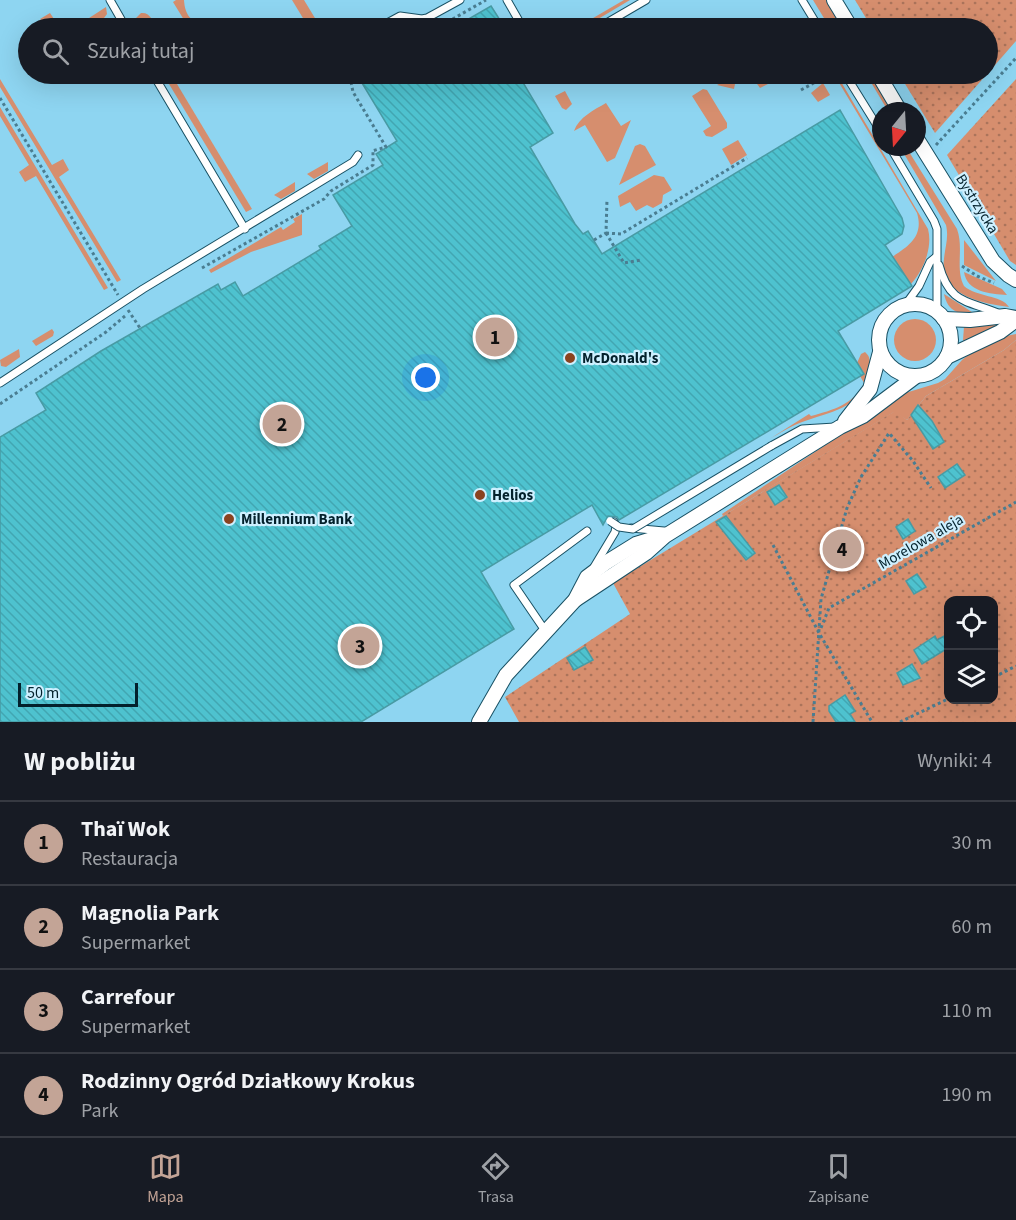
<!DOCTYPE html>
<html lang="pl">
<meta charset="utf-8">
<style>
body{margin:0;font-family:"Source Sans 3",sans-serif;background:#242831;color:#f1f3f6}
.controls{position:absolute;right:18px;bottom:18px;display:grid;overflow:hidden;border-radius:12px;box-shadow:0 6px 24px #0002}
.controls button{width:54px;height:54px;display:grid;place-items:center;padding:0;border:0;border-bottom:2px solid #363941;background:#171b24;color:#f1f3f6;font:30px sans-serif}
.compass{position:absolute;left:872px;top:102px;width:54px;height:54px;border-radius:50%;background:#171b24;box-shadow:0 6px 24px #0002;rotate:198deg}
.scale{position:absolute;left:18px;bottom:15px;width:120px;box-sizing:border-box;padding-left:6px;border:3px solid #03212c;border-top:0;font-size:16px;line-height:21px;white-space:nowrap;color:#03212c;-webkit-text-stroke:4px #cef0ff;paint-order:stroke}
.you{position:absolute;left:426px;top:378px;width:21px;height:21px;margin:-15px;border:4px solid #fff;border-radius:50%;background:#1a73e8;box-shadow:0 0 0 9px #1a73e833}
.badge{display:grid;place-items:center;width:39px;height:39px;border-radius:50%;background:#c3a496;color:#111;font-size:20px;font-weight:700}
.pin{position:absolute;translate:-50% -50%;border:3px solid #fff;box-shadow:0 2px 6px #0006}
.list{margin:0;padding:0;list-style:none}
h2{display:flex;justify-content:space-between;align-items:center;height:78px;margin:0;padding:0 24px;font-size:26px}
h2 small{font-size:20px;font-weight:400;color:#9ea1a6}
.list li{display:grid;grid-template-columns:39px 1fr auto;gap:18px;align-items:center;box-sizing:border-box;height:84px;padding:0 24px;border-top:2px solid #363941}
.list b{display:block;font-size:22px;white-space:nowrap}
.list p{margin:0;font-size:20px;white-space:nowrap;color:#9ea1a6}
.list em{font-size:20px;font-style:normal;color:#9ea1a6}
.icon{flex:none;width:33px;height:33px;fill:none;stroke:currentColor;stroke-width:2;stroke-linecap:round;stroke-linejoin:round}
.map{position:relative;flex:none;width:1016px;height:722px;overflow:hidden}
.search{position:absolute;background:#171b24;box-shadow:0 6px 24px #0002;left:18px;right:18px;top:18px;height:66px;display:flex;align-items:center;gap:15px;box-sizing:border-box;padding:0 21px;border-radius:33px;color:#9ea1a6;font-size:22px}
.sheet{height:414px;background:#171b24}
nav{display:flex;justify-content:space-around;align-items:center;box-sizing:border-box;height:84px;border-top:2px solid #363941;background:#171b24;font-size:16px;color:#9ea1a6}
nav a{display:grid;justify-items:center;gap:3px}
nav .on{color:#c3a496}
.map>svg:first-child{display:block}
.grass{fill:#d68e6e}
.garden{fill:url(#garden-dots);fill-rule:evenodd}
.building{fill:url(#building-back-hatch);stroke:#489ba4;stroke-width:1.5}
.lines{fill:none;stroke-linecap:round;stroke-linejoin:round}
.lane-casing{stroke:#195164;stroke-width:9}
.street-casing{stroke:#195164;stroke-width:16}
.path{stroke:#4a7d91;stroke-width:3;stroke-dasharray:3 3;stroke-linecap:butt}
.lane{stroke:#fff;stroke-width:7}
.street{stroke:#fff;stroke-width:14}
.lane-bridge-casing{stroke:#195164;stroke-width:9;stroke-linecap:butt}
.lane-bridge{stroke:#fff;stroke-width:7}
.poi-dot{fill:#8a4320;stroke:#cef0ff;stroke-width:2}
.labels{text-anchor:middle;dominant-baseline:central;stroke-width:4.5;stroke-linejoin:round;paint-order:stroke}
.street-label{font-size:15px;fill:#03212c;stroke:#cef0ff}
.poi-label{font-size:15px;font-weight:bold;fill:#03212c;stroke:#cef0ff;text-anchor:start}
</style>
<div class="map">
<svg width="1016" height="722" viewBox="0 0 1016 722">
<defs>
<pattern id="garden-dots" width="8" height="8" patternUnits="userSpaceOnUse" patternTransform="scale(1.5)"><rect width="8" height="8" fill="#d68e6e"/><path d="M2 2h.1M6 6h.1" fill="none" stroke="#ab745b" stroke-width="1.8" stroke-linecap="round"/></pattern>
<pattern id="building-back-hatch" width="6" height="6" patternUnits="userSpaceOnUse" patternTransform="scale(1.5)"><rect width="6" height="6" fill="#4ec2cf"/><path d="M-1 5l2 2M0 0l6 6M5-1l2 2" fill="none" stroke="#42a6b2"/></pattern>
</defs>
<rect width="100%" height="100%" fill="#8ed5f1"/>
<!-- grass -->
<g class="grass">
<path d="M176,0H184C185,16 191,19 202,28H189L173,2Z"/>
<path d="M292,0H304L321,28H309Z"/>
<path d="M624,0H630L583,28H576Z"/>
<path d="M813,0H829L846,28H830Z"/>
<path d="M106,7L107,14L104,18L94,24L90,23L86,20Z"/>
<path d="M50,13L60,28H52L40,19Z"/>
<path d="M141,13C150,12 152,20 156,27L136,28L134,20Z"/>
<path d="M163,74H171L252,209L246,212Z"/>
<path d="M737,74L734,89L717,85Z"/>
<path d="M753,74H769L774,81L760,88L752,77Z"/>
<path d="M866,74H872L894,111H888Z"/>
<path d="M837,75L928,229C933,248 923,271 911,284L892,257C909,246 924,236 917,213L835,76Z"/>
<path d="M0,79L52,165L63,159L69,170L59,177L121,280L117,282L0,87Z"/>
<path d="M823,83L830,95L818,102L811,93Z"/>
<path d="M703,89L707,90L727,123V128L712,137L706,136L703,131L711,126L692,96Z"/>
<path d="M565,91L572,104L566,110L562,108L555,96Z"/>
<path d="M606,103L621,126L631,120L615,158L607,162L585,125L574,131C579,117 594,110 606,103Z"/>
<path d="M0,107L108,288L104,290L36,176L25,182L19,172L29,165L0,116Z"/>
<path d="M738,140L747,155L731,165L722,149Z"/>
<path d="M640,144L645,146L656,165L619,185L635,146Z"/>
<path d="M900,147H906L957,229C964,248 955,269 964,286C976,297 1002,295 1009,307C982,304 939,295 944,259C945,247 949,238 946,225Z"/>
<path d="M328,162V171L314,179L307,174Z"/>
<path d="M654,175L664,177L672,190L663,195L662,203L653,208L647,205L636,211L630,202L620,207L618,196Z"/>
<path d="M295,182V191L281,199L274,195Z"/>
<path d="M302,214V235L251,252L211,273L209,270L281,227L283,230L295,222L293,219Z"/>
<path d="M964,240L996,281L964,265Z"/>
<path d="M964,272L1002,289L1007,295C990,294 967,292 964,272Z"/>
<path d="M944,294L975,314C958,314 948,312 944,294Z"/>
<circle cx="915" cy="340" r="21"/>
<path d="M1000,321L1002,324L963,341L964,326Z"/>
<path d="M52,329L54,332L53,336L36,346L32,341Z"/>
<path d="M1016,334V340L1004,350L926,396L907,420L894,412L723,516L722,514L902,394L938,383L945,379L962,360L972,352L1006,336Z"/>
<path d="M19,349L20,357L6,367L1,366L0,360Z"/>
<path d="M865,352C871,357 870,362 869,369C861,409 838,409 805,421C792,425 780,433 768,440L809,414L811,416C833,410 853,405 864,383L860,376L864,373L857,363L861,354Z"/>
</g>
<!-- garden -->
<g class="garden">
<path d="M855,0H1016V41L988,73V28H872Z"/>
<path d="M899,74H987L935,133Z"/>
<path d="M1016,79V265L1010,261L947,155Z"/>
<path d="M1016,340V722H519L505,697L630,614L613,583L895,411L907,420L926,396L1004,350ZM948,600H994V700H948Z"/>
</g>
<!-- building -->
<g class="building">
<path d="M491,6L505,28H453Z"/>
<path d="M378,74H518L553,133L530,147L575,224L583,234L588,231L602,254L840,110L902,218L904,226L902,234L885,245L912,286L838,331L864,374L619,520L617,517L608,516L603,525L592,505L481,572L514,629L361,722H0V437L46,410L36,393L101,351L218,284L221,290L235,282L243,296L321,249L319,246L352,226L333,195L383,165L376,154L397,141L362,83Z"/>
<path d="M918,405L932,421L944,442L933,449L911,415Z"/>
<path d="M957,464L965,475L945,488L938,477Z"/>
<path d="M779,485L787,497L775,505L767,492Z"/>
<path d="M726,516L755,553L746,560L716,522Z"/>
<path d="M908,519L915,531L903,539L896,527Z"/>
<path d="M917,574L926,587L914,594L906,581Z"/>
<path d="M948,634V648L922,664L914,650L935,636L937,640Z"/>
<path d="M585,647L593,660L574,670L567,658Z"/>
<path d="M912,664L920,678L903,685L897,673Z"/>
<path d="M845,695L855,711L850,714L855,722H836L829,711V706Z"/>
</g>
<g class="lines">
<!-- lane casing -->
<g class="lane-casing">
<g id="lane">
<path d="M110,0L126,28"/>
<path d="M507,0L523,28"/>
<path d="M802,0L819,28"/>
<path d="M378,28L400,16L422,19L427,18L460,0"/>
<path d="M598,28L646,0"/>
<path d="M153,74L245,229"/>
<path d="M845,74L881,132"/>
<path d="M890,147L934,221L937,229V311"/>
<path d="M939,265C950,306 969,300 1000,314"/>
<path d="M906,304L919,286L930,262L936,257"/>
<path d="M0,383L143,289L353,162L358,155"/>
<path d="M771,446L802,429L835,427"/>
<path d="M631,528L664,531"/>
<path d="M594,567L615,532L616,526L614,522"/>
<path d="M546,632L514,585L587,531"/>
</g>
</g>
<!-- street casing -->
<g class="street-casing">
<g id="street">
<path d="M834,0L851,28"/>
<path d="M878,74L900,111"/>
<path d="M917,139L993,261L1008,275L1016,280"/>
<circle cx="915" cy="340" r="36"/>
<path d="M944,319L970,320L1005,316L1016,318"/>
<path d="M947,357L1000,332L1016,320"/>
<path d="M845,421L870,389L880,352"/>
<path d="M575,600L646,553L665,536L840,427L863,416L915,377"/>
<path d="M479,722L506,675L575,600L587,577L607,562L636,544L662,536"/>
</g>
</g>
<!-- path -->
<g class="path">
<path d="M437,28L486,0"/>
<path d="M360,74L351,82L353,92L386,147L372,151"/>
<path d="M362,74L366,81"/>
<path d="M801,90L830,74"/>
<path d="M0,98L118,295"/>
<path d="M936,145L1016,58"/>
<path d="M606,233L621,234L747,158"/>
<path d="M606,233L624,263L641,260"/>
<path d="M594,240L606,233L607,199"/>
<path d="M962,266L977,276L994,283"/>
<path d="M202,268L324,199L331,191L373,165V151"/>
<path d="M128,310L140,328"/>
<path d="M0,404L106,332L125,316"/>
<path d="M773,545L819,633L872,722"/>
<path d="M821,628L829,608L1016,502"/>
<path d="M994,677L1016,666"/>
<path d="M813,722L821,599L847,508L861,477L889,433L913,461L931,488"/>
<path d="M900,722L948,699"/>
</g>
<!-- lane -->
<use href="#lane" class="lane"/>
<!-- street -->
<use href="#street" class="street"/>
<!-- lane-bridge casing -->
<g class="lane-bridge-casing">
<path id="lane-bridge" d="M610,521L619,527L633,529L771,446"/>
</g>
<!-- lane-bridge -->
<use href="#lane-bridge" class="lane-bridge"/>
</g>
<!-- markers -->
<g class="poi-dot">
<circle cx="570" cy="358" r="6"/>
<circle cx="480" cy="495" r="6"/>
<circle cx="229" cy="519" r="6"/>
</g>
<g class="labels">
<!-- street labels -->
<g class="street-label">
<text transform="translate(977 204) rotate(58)">Bystrzycka</text>
<text transform="translate(921 542) rotate(-30)">Morelowa aleja</text>
</g>
<!-- poi labels -->
<g class="poi-label">
<text x="582" y="358">McDonald's</text>
<text x="492" y="495">Helios</text>
<text x="241" y="519">Millennium Bank</text>
</g>
</g>
</svg>
<div class="controls">
<button><svg class="icon" aria-label="locate" viewBox="0 0 24 24"><circle cx="12" cy="12" r="6"/><path d="M12 2v4M12 18v4M2 12h4M18 12h4"/></svg></button>
<button><svg class="icon" aria-label="layers" viewBox="0 0 24 24"><path d="M12 4l9 5-9 5-9-5zM3 14l9 5 9-5"/></svg></button>
</div>
<svg class="compass" viewBox="-18 -18 36 36"><path d="M0-13l5 13h-10z" fill="#e53935"/><path d="M0 13l5-13h-10z" fill="#9ea1a6"/></svg>
<div class="scale">50 m</div>
<div class="you"></div>
<div class="pin badge" style="left:495px;top:337px">1</div>
<div class="pin badge" style="left:282px;top:424px">2</div>
<div class="pin badge" style="left:360px;top:646px">3</div>
<div class="pin badge" style="left:842px;top:549px">4</div>
<div class="search"><svg class="icon" aria-label="search" viewBox="0 0 24 24"><circle cx="10" cy="10" r="6"/><path d="M15 15l6 6"/></svg>Szukaj tutaj</div>
</div>
<section class="sheet">
<h2>W pobliżu<small>Wyniki: 4</small></h2>
<ul class="list">
<li><span class="badge">1</span><div><b>Thaï Wok</b><p>Restauracja</p></div><em>30 m</em></li>
<li><span class="badge">2</span><div><b>Magnolia Park</b><p>Supermarket</p></div><em>60 m</em></li>
<li><span class="badge">3</span><div><b>Carrefour</b><p>Supermarket</p></div><em>110 m</em></li>
<li><span class="badge">4</span><div><b>Rodzinny Ogród Działkowy Krokus</b><p>Park</p></div><em>190 m</em></li>
</ul>
</section>
<nav>
<a class="on"><svg class="icon" aria-label="map" viewBox="0 0 24 24"><path d="M3 6l6-2 6 2 6-2v14l-6 2-6-2-6 2zM9 4v14M15 6v14"/></svg>Mapa</a>
<a><svg class="icon" aria-label="directions" viewBox="0 0 24 24"><path d="M12 3l9 9-9 9-9-9zM9 14v-3h6M13 9l2 2-2 2"/></svg>Trasa</a>
<a><svg class="icon" aria-label="saved" viewBox="0 0 24 24"><path d="M7 4h10v16l-5-4-5 4z"/></svg>Zapisane</a>
</nav>
